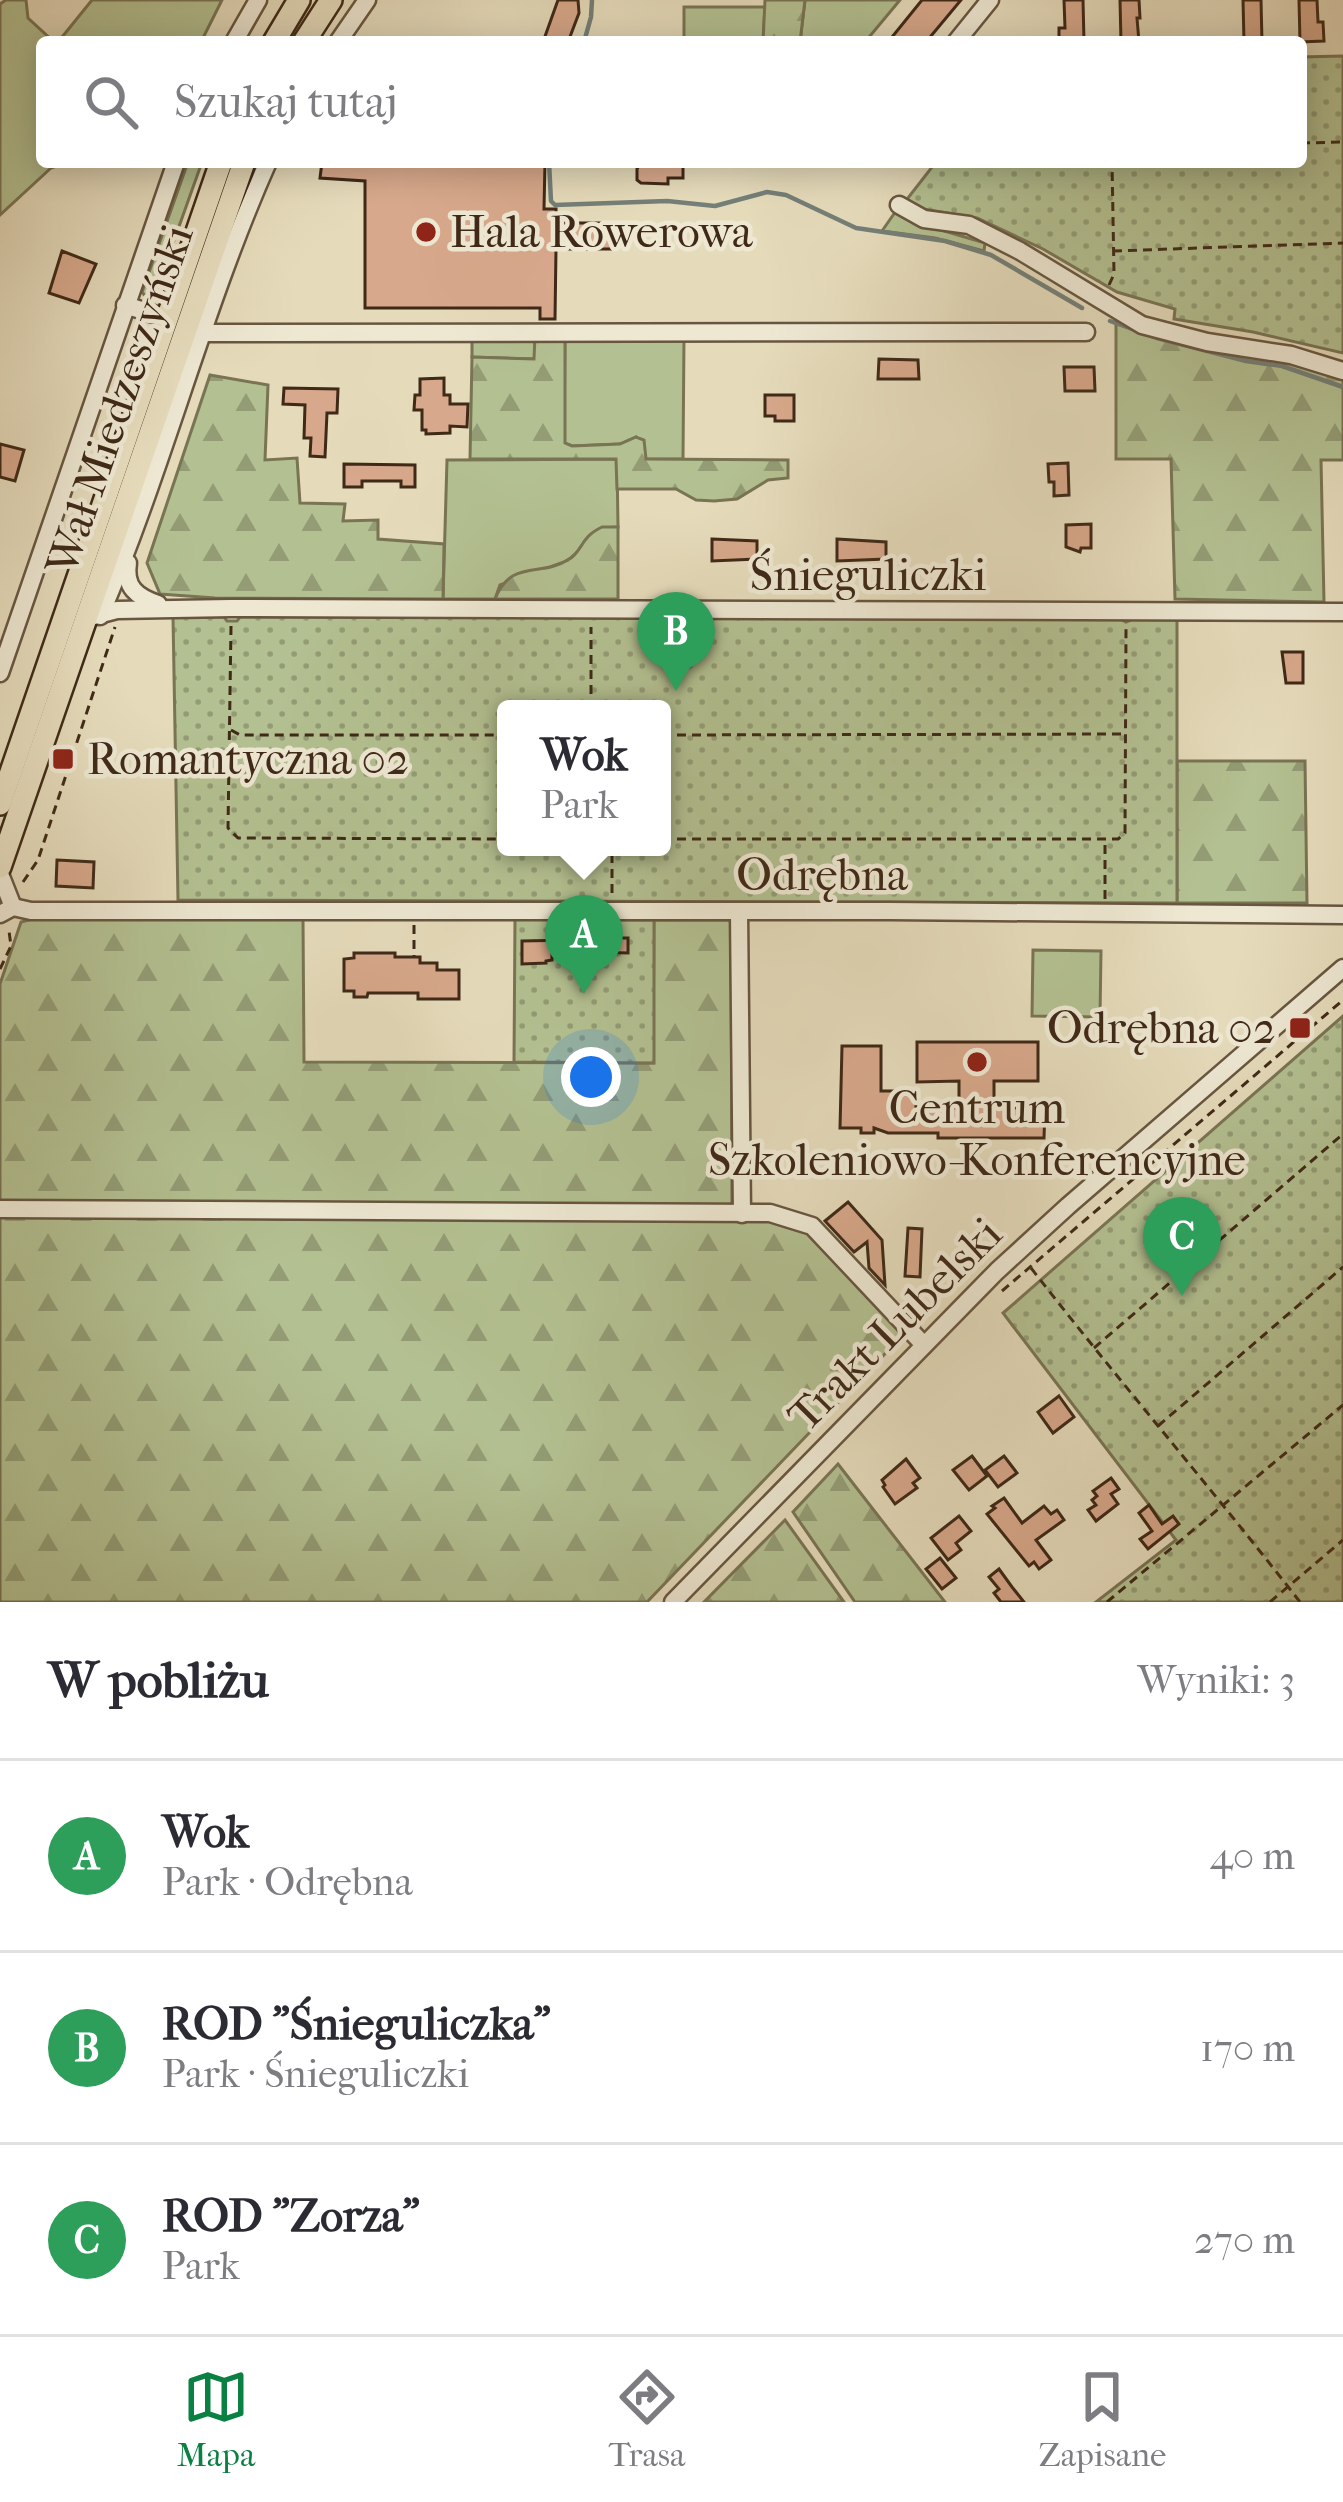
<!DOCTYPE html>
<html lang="pl">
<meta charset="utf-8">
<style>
body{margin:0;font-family:"IM FELL French Canon",serif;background:#f7f7f7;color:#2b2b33}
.you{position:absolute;left:591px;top:1077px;width:42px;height:42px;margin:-30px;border:9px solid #fff;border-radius:50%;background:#1a73e8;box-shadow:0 0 0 18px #1a73e833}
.badge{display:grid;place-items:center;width:78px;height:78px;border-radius:50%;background:#0b8043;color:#fff;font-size:39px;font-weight:700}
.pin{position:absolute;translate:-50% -99px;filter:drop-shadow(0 3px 6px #0008)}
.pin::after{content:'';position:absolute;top:63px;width:42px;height:36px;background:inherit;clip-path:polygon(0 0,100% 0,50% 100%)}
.popup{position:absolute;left:497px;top:700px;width:174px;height:156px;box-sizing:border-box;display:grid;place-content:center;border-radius:12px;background:#fff;filter:drop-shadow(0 3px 9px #0005);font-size:39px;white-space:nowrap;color:#7c7c81}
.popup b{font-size:45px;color:#2b2b33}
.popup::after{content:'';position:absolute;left:50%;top:100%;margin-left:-24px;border:24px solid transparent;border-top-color:#fff}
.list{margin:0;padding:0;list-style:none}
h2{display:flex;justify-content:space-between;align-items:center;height:156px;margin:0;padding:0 48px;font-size:51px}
h2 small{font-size:39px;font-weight:400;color:#7c7c81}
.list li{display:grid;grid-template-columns:78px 1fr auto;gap:36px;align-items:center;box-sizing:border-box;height:192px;padding:0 48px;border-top:3px solid #e1e1e2}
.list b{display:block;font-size:45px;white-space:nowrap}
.list p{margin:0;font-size:39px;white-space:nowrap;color:#7c7c81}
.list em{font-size:39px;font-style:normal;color:#7c7c81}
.icon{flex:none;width:66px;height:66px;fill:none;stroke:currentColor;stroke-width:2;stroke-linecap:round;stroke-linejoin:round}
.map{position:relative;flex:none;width:1343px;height:1602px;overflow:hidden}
.search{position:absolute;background:#fff;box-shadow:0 6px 30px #0003;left:36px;right:36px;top:36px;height:132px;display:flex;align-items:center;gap:30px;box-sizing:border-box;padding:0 42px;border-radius:12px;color:#7c7c81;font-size:45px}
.sheet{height:732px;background:#fff}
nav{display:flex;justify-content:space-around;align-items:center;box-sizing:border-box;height:168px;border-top:3px solid #e1e1e2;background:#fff;font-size:33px;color:#7c7c81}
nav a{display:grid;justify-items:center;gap:6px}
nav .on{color:#0b8043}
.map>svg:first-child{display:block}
.grass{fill:#b3c091;stroke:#797454;stroke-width:3}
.forest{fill:url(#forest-firs);stroke:#797454;stroke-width:3}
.park{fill:url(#park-dots);stroke:#797454;stroke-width:3;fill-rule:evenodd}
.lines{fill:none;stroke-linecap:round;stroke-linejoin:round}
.stream{stroke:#747f78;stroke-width:4.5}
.building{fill:#d7a88b;stroke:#3f2917;stroke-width:3}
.minor-casing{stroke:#685640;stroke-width:21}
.major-casing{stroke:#3f2917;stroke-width:26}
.path{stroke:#3f2917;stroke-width:3;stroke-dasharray:9 6;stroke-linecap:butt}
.minor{stroke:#eee8d3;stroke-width:16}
.major{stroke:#e5dbbb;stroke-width:21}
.poi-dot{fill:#8f2418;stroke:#eee8d3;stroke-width:4.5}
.labels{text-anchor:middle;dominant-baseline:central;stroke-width:9;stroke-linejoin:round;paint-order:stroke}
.poi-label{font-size:45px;fill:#3f2917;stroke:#eee8d3;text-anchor:start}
.street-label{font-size:45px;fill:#3f2917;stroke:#eee8d3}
</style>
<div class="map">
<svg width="1343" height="1602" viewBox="0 0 1343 1602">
<defs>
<pattern id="forest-firs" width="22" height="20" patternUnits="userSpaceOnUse" patternTransform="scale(3)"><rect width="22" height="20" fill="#b3c091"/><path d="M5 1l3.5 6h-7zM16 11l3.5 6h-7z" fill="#939c75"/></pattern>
<pattern id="park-dots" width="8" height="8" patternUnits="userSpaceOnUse" patternTransform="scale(3)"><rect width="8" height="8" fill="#b3c091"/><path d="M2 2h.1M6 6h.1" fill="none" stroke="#939c75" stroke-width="1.8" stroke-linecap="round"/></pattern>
</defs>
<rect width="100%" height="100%" fill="#e5dbbb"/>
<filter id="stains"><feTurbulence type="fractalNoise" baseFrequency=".00167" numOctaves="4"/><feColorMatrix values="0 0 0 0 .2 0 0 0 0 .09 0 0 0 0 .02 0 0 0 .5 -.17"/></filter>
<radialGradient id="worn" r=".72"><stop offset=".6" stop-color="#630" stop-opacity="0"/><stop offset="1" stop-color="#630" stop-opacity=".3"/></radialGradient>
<!-- grass -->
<g class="grass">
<path d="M6,0H26L28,18L54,42H42V162H67L51,168L0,215V4Z"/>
<path d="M92,0H222L201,42H58Z"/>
<path d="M805,0H900L865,42H800Z"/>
<path d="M684,7H765L763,42H684Z"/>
<path d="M188,162H202L156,291L150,296H145L142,292Z"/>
<path d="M896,211L921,224L985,243L984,251L935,238L882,231Z"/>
<path d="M472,336H535V359L472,357Z"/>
<path d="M684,336L683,459H645L636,437L620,444L572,446L564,443L565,337Z"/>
<path d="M617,459L618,527C577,528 590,549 564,562L500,585L495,599H443L447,460Z"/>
<path d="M1033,950L1101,951L1100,1017L1032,1016Z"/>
</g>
<!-- forest -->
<g class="forest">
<path d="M765,0H805L800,42H763Z"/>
<path d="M1116,320L1142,332L1291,360L1343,377V460H1321L1324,602L1175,599L1171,459H1116Z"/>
<path d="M535,336L565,337V443L572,446L620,444L636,437L644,440L646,459L788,460V478L768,480L737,499L714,501L696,500L676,489H617L616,459H470L472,357L534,359Z"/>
<path d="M210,375L268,385L265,460L297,458L300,503L345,504L343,521L378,520V539L444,544L443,599L215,598L160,594L147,563Z"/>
<path d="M602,527H618V599H495C511,559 540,577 568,560C583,552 579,538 602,527Z"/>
<path d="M1177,761H1305L1307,903H1177Z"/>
<path d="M303,918L304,1062L653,1063L654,920H731L732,1220L770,1221L809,1232L904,1334L647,1602H0V984L21,922L33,919Z"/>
<path d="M838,1464L945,1602H855L793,1512Z"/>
<path d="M785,1520L844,1602H704Z"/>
</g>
<!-- park -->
<g class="park">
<path d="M1343,56V353L1253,332L1174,319L1175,309L1117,292L1043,249L977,218L917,208L904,203L936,162H1301V57Z"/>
<path d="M173,617H224L227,621H237L240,617L1120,619L1126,622L1133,619H1177V903L178,900ZM506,709H662V847H506Z"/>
<path d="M515,919L654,920V1063L514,1062Z"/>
<path d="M1343,1016V1602H1096L1176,1540L1003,1313Z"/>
</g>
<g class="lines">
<!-- stream -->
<g class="stream">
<path d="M584,42L591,17L592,0"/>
<path d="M549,162L551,201L555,205L667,201L715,206L767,192L786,195L856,228L945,241L991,255L1082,308"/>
<path d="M1110,321L1157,338L1246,361L1282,366L1343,387"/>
</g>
</g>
<!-- building -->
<g class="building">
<path d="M558,0H578L579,13L568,42H543Z"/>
<path d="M922,0H961L926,42H888Z"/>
<path d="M1064,0H1083L1084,42H1059V28H1065Z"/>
<path d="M1120,0H1139L1140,18H1137L1139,42H1121Z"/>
<path d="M1243,0H1261L1262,42H1244Z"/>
<path d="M1299,0H1317L1318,22H1323L1324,41L1300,42Z"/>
<path d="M322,162H545L544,209H556V223H616V249H556L555,319H540V308H365V181L320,178Z"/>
<path d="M641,162H683V178H668V184L641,183L637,180V169Z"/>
<path d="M62,251L96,264L79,303L49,293Z"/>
<path d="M879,359L918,360L919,379H878Z"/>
<path d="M1064,367H1094L1095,391H1065Z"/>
<path d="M444,378V395H450V404H468L467,427L450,426V433L426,434V430H422V410H414L415,395H420V379Z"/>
<path d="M284,388L338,389L337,413H327L325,457L310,456L311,438H304L305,405L283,404Z"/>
<path d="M765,395H794V421H775V416H765Z"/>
<path d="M0,444L24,450L15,481L0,477Z"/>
<path d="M1068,463L1069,495L1054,496V482H1049L1048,464Z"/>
<path d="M344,464L415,465V487H401V481H362V487H344Z"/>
<path d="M1091,524V548H1081L1080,552L1066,547V525Z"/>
<path d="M712,539L757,541V559L712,561Z"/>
<path d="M837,539L886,542V559L837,561Z"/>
<path d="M1282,652H1303V683H1286Z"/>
<path d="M57,860L94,862L93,888L56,886Z"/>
<path d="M593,938H628V953L591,952Z"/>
<path d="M572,940V955H552V960L546,961V963L522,964V941Z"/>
<path d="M354,953H395V957H420V963H437V970H459V999H418V993H368L367,997H354V991H344V959L354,958Z"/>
<path d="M917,1042H1038V1081H994V1108H1045L1044,1138H938V1133H888L874,1128V1133H861V1128H840L842,1046H881V1091H916V1108H959V1081L917,1082Z"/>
<path d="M848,1202L882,1240L885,1285L869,1268L867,1242L854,1252L825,1221Z"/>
<path d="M908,1228L922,1229L920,1277L905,1276Z"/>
<path d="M1059,1396L1074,1417L1053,1433L1038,1412Z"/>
<path d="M972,1456L987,1476L969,1490L953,1470Z"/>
<path d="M1004,1456L1017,1473L998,1487L985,1470Z"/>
<path d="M906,1459L920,1478L913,1483L917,1488L895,1504L883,1487L885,1485L882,1480Z"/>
<path d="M1111,1478L1119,1489L1111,1494L1118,1504L1096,1521L1088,1510L1096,1505L1092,1500L1097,1496L1093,1491Z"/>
<path d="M1004,1498L1022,1523L1044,1506L1051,1514L1057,1510L1064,1520L1036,1540L1051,1560L1039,1569L1034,1562L1029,1566L987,1514L995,1508L992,1506Z"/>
<path d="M1149,1505L1162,1524L1173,1516L1179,1524L1148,1549L1140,1539L1152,1531L1139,1513Z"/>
<path d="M959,1516L971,1531L956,1543L961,1550L948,1560L931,1538Z"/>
<path d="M940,1558L956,1578L942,1589L926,1569Z"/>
<path d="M999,1569L1012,1587L1024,1602H1001L994,1593L999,1589L989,1577Z"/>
</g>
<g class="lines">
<!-- minor casing -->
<g class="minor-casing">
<g id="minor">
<path d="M234,42L258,0"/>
<path d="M338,42L367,0"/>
<path d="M956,42L990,0"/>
<path d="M899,205L924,219L969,225L1020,251L1142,325L1207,342L1291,355L1343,371"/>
<path d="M125,305L166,318"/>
<path d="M201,333L1086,332"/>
<path d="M128,563C124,587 137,597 158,604"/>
<path d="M100,616C164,467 202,310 268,162"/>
<path d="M86,618L117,610L231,608L1343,612"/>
<path d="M0,673L176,162"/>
<path d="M0,874L13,907"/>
<path d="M739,912L742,1214"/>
<path d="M0,914L13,907L31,911H890L1343,915"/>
<path d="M0,1209L770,1213L812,1226L924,1345"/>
<path d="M673,1602L997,1271L1068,1206L1343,968"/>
</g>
</g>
<!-- major casing -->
<g class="major-casing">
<g id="major">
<path d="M274,42L299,0"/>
<path d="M304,42L331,0"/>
<path d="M0,804L221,162"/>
<path d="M0,867L244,162"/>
</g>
</g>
<!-- path -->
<g class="path">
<path d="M1301,143L1343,142"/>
<path d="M1113,251L1343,243"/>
<path d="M1109,285L1114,274L1112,162"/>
<path d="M231,626L228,828L238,838L506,839"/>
<path d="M591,709V627"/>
<path d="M231,730L240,735H506"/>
<path d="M662,735L1122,734"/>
<path d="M662,839H1118L1125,833L1126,628"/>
<path d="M23,882L38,860L115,627"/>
<path d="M612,893V847"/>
<path d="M1105,899V843"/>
<path d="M414,925V957"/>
<path d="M0,969L11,946L9,931"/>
<path d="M1031,1268C1119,1381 1212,1489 1300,1602"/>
<path d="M1002,1291L1343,1000"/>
<path d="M1094,1348L1343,1134"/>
<path d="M1158,1426L1343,1267"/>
<path d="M1107,1602L1343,1405"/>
<path d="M1270,1602L1343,1540"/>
</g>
<!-- minor -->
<use href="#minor" class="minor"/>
<!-- major -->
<use href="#major" class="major"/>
</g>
<!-- markers -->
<g class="poi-dot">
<circle cx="426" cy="232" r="12"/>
<rect x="51" y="747" width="24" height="24" rx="6"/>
<rect x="1288" y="1016" width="24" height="24" rx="6"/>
<circle cx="977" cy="1062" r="12"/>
</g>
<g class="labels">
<!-- poi labels -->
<g class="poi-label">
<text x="450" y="232">Hala Rowerowa</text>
<text x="87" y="759">Romantyczna 02</text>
<text x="1276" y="1028" text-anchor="end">Odrębna 02</text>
<text x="977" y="1108" text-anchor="middle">Centrum<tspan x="977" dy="52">Szkoleniowo-Konferencyjne</tspan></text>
</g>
<!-- street labels -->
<g class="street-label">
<text transform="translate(120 400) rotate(-71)">Wał Miedzeszyński</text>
<text x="868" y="575">Śnieguliczki</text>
<text x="822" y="875">Odrębna</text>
<text transform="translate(895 1325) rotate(-45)">Trakt Lubelski</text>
</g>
</g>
<rect width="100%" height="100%" filter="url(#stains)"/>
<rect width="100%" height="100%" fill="url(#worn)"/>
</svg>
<div class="you"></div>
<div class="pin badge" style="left:584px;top:994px;background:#2e9e5b">A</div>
<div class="popup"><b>Wok</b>Park</div>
<div class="pin badge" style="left:676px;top:691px;background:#2e9e5b">B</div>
<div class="pin badge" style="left:1182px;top:1296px;background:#2e9e5b">C</div>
<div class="search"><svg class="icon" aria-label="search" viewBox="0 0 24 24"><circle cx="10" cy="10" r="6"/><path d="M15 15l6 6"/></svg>Szukaj tutaj</div>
</div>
<section class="sheet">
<h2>W pobliżu<small>Wyniki: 3</small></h2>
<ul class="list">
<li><span class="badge" style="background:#2e9e5b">A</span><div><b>Wok</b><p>Park · Odrębna</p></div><em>40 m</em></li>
<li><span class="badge" style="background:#2e9e5b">B</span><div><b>ROD &quot;Śnieguliczka&quot;</b><p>Park · Śnieguliczki</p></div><em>170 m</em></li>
<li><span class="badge" style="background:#2e9e5b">C</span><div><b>ROD &quot;Zorza&quot;</b><p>Park</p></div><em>270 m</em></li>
</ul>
</section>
<nav>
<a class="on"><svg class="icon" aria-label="map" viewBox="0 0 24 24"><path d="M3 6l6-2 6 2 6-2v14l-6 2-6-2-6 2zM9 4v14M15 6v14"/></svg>Mapa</a>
<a><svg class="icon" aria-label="directions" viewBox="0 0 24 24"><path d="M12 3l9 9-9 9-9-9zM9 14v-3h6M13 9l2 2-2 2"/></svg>Trasa</a>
<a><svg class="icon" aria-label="saved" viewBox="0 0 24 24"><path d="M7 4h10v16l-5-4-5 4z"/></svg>Zapisane</a>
</nav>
